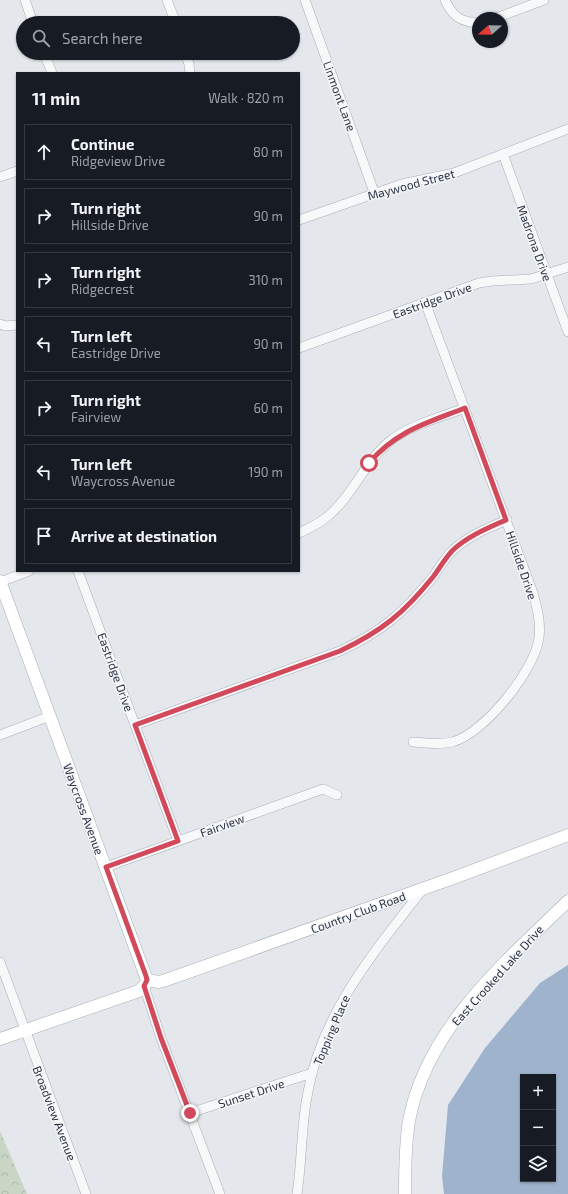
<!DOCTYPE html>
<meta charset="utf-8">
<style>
body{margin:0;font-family:"Exo 2",sans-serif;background:#20242c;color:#f1f3f6}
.controls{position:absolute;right:12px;bottom:12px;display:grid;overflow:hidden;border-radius:0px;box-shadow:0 1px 3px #0004}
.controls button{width:36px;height:36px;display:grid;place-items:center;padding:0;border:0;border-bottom:1px solid #363941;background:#171b24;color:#f1f3f6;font:20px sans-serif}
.compass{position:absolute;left:472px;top:12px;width:36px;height:36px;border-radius:50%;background:#171b24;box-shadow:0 1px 3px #0004;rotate:250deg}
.stop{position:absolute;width:12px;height:12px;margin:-9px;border:3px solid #d1495b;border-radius:50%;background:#fff}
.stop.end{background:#d1495b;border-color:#fff;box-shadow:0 1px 4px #0008}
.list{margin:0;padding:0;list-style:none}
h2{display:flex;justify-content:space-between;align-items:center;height:52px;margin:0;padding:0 16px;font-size:17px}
h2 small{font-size:13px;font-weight:400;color:#9ea1a6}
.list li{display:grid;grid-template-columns:26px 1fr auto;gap:12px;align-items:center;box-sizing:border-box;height:56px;margin:0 8px 8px;padding:0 8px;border:1px solid #363941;border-radius:0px}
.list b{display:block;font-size:15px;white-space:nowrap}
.list p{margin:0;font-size:13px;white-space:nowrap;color:#9ea1a6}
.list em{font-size:13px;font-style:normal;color:#9ea1a6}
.icon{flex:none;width:22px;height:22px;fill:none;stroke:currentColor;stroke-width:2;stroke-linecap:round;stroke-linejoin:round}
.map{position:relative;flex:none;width:568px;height:1194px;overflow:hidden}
.search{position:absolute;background:#171b24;box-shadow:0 1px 3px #0004;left:16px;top:16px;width:284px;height:44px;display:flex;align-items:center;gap:10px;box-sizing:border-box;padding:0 14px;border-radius:22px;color:#9ea1a6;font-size:15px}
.panel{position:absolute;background:#171b24;box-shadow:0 1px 3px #0004;left:16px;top:72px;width:284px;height:500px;border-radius:0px}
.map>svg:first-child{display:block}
.forest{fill:url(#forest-crowns)}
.water{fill:#9fb4cc;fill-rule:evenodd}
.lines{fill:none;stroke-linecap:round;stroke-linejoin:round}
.street-casing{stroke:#a9aeb7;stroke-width:10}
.secondary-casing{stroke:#a9aeb7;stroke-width:13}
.street{stroke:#f7f8fa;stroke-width:9}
.secondary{stroke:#fff;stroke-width:12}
.route{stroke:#d1495b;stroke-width:5}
.labels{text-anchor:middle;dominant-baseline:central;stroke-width:3;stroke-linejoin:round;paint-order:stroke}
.street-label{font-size:12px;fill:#2b3445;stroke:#f4f6f9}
</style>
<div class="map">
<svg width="568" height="1194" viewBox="0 0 568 1194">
<defs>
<pattern id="forest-crowns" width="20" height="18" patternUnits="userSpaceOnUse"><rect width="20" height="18" fill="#c9d6c5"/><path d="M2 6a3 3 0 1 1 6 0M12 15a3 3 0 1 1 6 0" fill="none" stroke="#adb8ab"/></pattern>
</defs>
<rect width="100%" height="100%" fill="#e4e7ec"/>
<!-- forest -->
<path class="forest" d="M0,1131L27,1194H0Z"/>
<!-- water -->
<path class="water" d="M568,965V1194H444L442,1176L448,1105L485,1048L540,983ZM523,1077H553V1179H523Z"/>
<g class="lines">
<!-- street casing -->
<g class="street-casing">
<g id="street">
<path d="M25,0L33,23"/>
<path d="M167,0L176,23"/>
<path d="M305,0L374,192"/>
<path d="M445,0C452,16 461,22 478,23"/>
<path d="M496,18L544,0"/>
<path d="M44,53L52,73"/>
<path d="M185,53L189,64L190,73"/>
<path d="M503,154L568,332"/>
<path d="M0,177L17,171"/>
<path d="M299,220L402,184L454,173L568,129"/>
<path d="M0,324L5,326L17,325"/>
<path d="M299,348L479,283L492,281L531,279L568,267"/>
<path d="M299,533C307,529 316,525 323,520C352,499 363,463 390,441C410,425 441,417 465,408"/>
<path d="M78,571L178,841"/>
<path d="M0,582L29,571"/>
<path d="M135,725L340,651C383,631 403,613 433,577C439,568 445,558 453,550C468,536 488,528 507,520"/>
<path d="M0,735L50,716"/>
<path d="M413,742C426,743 439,745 452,742C484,734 535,670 539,638C541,622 537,608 533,593L425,302"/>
<path d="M106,867L323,789L337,795"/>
<path d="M0,962L86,1194"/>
<path d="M144,986L161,1038L220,1194"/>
<path d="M190,1113L312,1073"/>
<path d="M297,1194C302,1162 301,1129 307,1097C320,1015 374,952 423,889"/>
</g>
</g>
<!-- secondary casing -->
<g class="secondary-casing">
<g id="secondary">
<path d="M0,581L147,980L145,985L139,991L0,1039"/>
<path d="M147,980L159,982L166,980L456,877L568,835"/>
<path d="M405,1194C405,1170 405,1145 409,1121C426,1029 504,963 568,901"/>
</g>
</g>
<!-- street -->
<use href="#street" class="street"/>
<!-- secondary -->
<use href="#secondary" class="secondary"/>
</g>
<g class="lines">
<!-- route -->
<path class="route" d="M190,1113L161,1038L144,986L147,980L146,976L106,867L178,841L135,725L340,651C382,631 404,613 433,577C440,568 445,558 453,550C468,536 488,528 506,520L465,408C427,423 396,431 369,463"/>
</g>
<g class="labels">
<!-- street labels -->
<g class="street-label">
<text transform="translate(340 96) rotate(70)">Linmont Lane</text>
<text transform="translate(411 184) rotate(-15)">Maywood Street</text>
<text transform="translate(535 243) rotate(70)">Madrona Drive</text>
<text transform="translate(432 300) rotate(-20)">Eastridge Drive</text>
<text transform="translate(522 565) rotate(71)">Hillside Drive</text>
<text transform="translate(116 672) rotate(70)">Eastridge Drive</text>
<text transform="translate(84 809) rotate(70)">Waycross Avenue</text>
<text transform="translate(222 825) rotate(-20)">Fairview</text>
<text transform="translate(358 912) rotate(-20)">Country Club Road</text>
<text transform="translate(497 975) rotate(-48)">East Crooked Lake Drive</text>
<text transform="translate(331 1030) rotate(-67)">Topping Place</text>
<text transform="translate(251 1093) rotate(-18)">Sunset Drive</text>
<text transform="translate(55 1113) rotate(69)">Broadview Avenue</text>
</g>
</g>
</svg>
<div class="controls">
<button>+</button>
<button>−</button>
<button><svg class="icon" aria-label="layers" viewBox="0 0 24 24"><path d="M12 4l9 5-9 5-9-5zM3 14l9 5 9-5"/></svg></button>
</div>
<svg class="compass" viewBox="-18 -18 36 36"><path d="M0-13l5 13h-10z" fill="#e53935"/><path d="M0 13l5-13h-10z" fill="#9ea1a6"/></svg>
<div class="stop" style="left:369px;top:463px"></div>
<div class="stop end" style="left:190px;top:1113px"></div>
<div class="search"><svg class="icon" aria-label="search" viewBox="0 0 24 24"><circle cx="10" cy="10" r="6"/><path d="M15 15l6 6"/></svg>Search here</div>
<section class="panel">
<h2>11 min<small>Walk · 820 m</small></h2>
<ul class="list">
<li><svg class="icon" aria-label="ahead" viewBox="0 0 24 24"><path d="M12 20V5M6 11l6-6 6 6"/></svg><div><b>Continue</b><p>Ridgeview Drive</p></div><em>80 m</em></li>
<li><svg class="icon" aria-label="right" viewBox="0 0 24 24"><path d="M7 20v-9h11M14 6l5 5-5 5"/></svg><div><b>Turn right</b><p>Hillside Drive</p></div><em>90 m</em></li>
<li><svg class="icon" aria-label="right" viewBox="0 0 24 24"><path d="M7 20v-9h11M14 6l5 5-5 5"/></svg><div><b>Turn right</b><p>Ridgecrest</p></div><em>310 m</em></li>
<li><svg class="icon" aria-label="left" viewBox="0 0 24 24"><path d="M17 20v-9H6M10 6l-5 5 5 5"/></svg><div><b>Turn left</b><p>Eastridge Drive</p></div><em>90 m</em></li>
<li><svg class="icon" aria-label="right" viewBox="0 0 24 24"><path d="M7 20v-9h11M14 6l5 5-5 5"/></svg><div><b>Turn right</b><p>Fairview</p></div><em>60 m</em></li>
<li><svg class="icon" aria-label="left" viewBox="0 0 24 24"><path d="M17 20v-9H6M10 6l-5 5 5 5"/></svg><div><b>Turn left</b><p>Waycross Avenue</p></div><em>190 m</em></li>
<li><svg class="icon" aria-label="arrive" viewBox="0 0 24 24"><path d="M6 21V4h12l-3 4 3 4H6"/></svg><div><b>Arrive at destination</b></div></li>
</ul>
</section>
</div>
